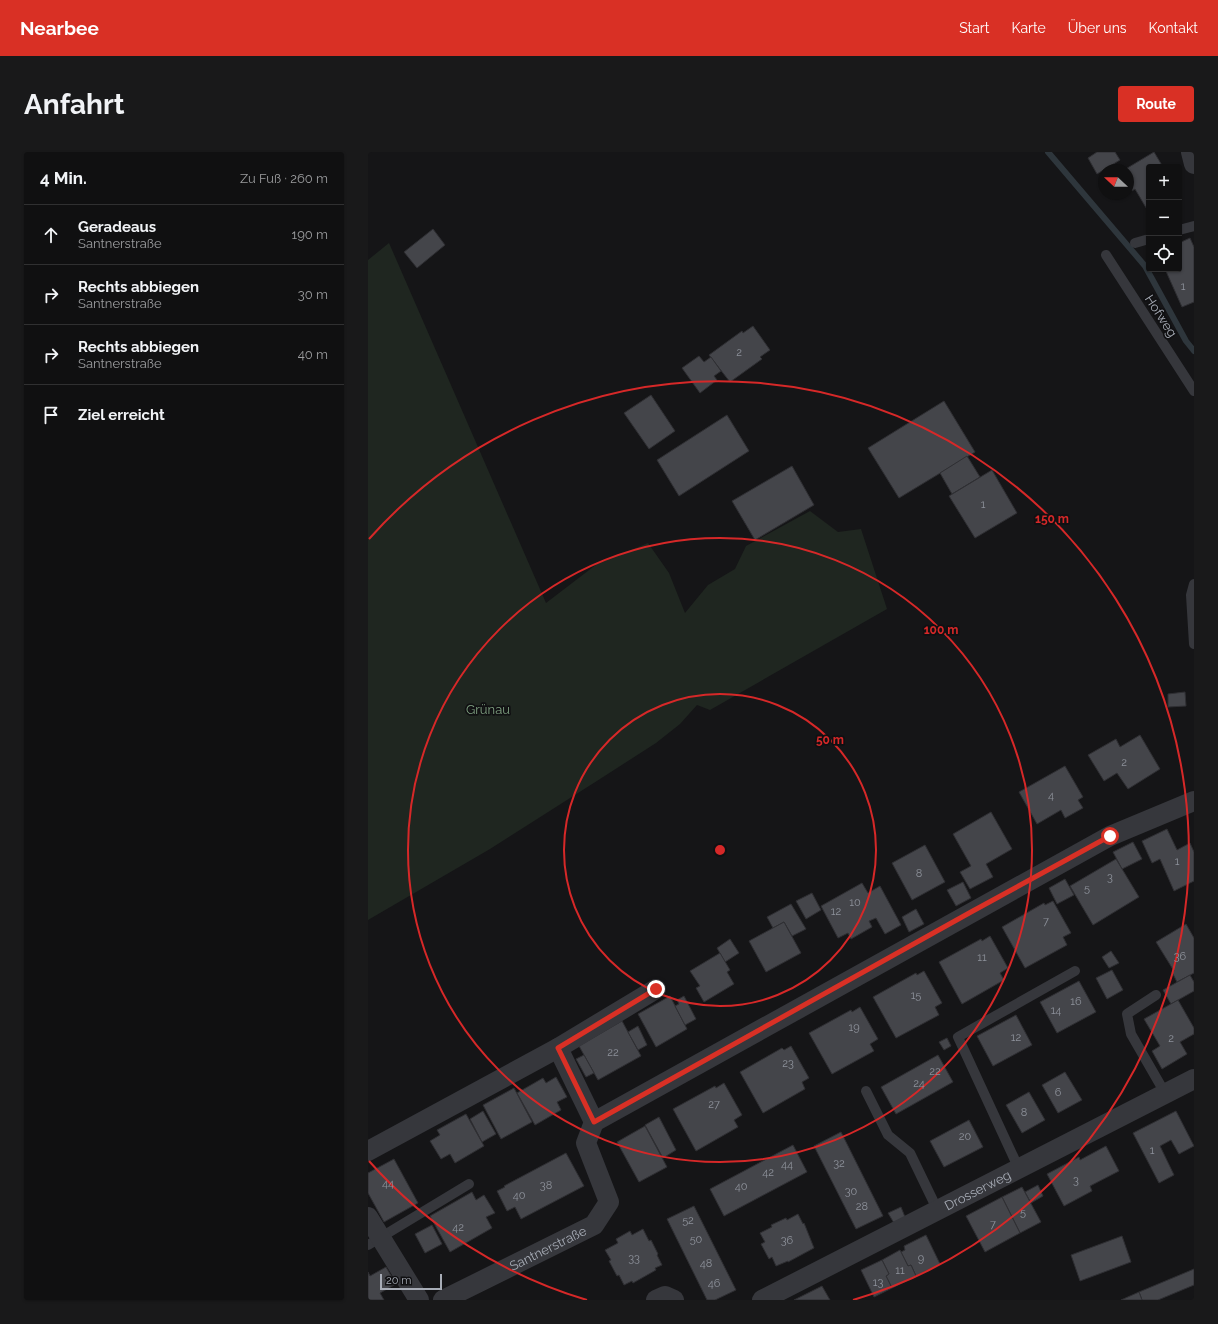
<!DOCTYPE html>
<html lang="de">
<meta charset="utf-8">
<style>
body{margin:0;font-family:Raleway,sans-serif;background:#19191a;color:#f1f3f6}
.controls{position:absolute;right:12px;top:12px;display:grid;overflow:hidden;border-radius:4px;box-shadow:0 1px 3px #0004}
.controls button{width:36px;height:36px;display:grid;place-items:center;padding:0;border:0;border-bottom:1px solid #303031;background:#101011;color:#f1f3f6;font:20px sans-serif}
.compass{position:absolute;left:730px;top:12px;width:36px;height:36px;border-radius:50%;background:#101011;box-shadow:0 1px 3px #0004;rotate:292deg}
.scale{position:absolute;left:12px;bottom:10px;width:62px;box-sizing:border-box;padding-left:4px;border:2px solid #a7acb6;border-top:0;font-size:11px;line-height:14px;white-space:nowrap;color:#a7acb6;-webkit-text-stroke:3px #101012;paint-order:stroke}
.stop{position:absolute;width:12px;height:12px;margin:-9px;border:3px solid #d93025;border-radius:50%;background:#fff}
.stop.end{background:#d93025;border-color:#fff;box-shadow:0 1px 4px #0008}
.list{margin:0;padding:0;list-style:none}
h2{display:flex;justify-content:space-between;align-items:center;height:52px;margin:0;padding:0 16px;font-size:17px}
h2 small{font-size:13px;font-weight:400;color:#9c9d9f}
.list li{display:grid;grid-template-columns:26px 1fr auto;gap:12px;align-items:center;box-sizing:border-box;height:60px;padding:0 16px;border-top:1px solid #303031}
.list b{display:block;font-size:15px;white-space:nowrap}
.list p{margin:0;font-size:13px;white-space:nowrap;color:#9c9d9f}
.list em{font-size:13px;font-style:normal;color:#9c9d9f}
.icon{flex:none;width:22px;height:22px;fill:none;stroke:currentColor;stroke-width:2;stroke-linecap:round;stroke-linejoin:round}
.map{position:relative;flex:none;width:826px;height:1148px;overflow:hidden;border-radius:4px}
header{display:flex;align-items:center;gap:24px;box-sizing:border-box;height:56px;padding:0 20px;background:#d93025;color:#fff}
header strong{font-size:19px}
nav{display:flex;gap:22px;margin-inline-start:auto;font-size:14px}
.intro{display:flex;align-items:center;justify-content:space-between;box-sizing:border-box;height:96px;padding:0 24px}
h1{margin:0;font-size:28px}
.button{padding:10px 18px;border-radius:4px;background:#d93025;color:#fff;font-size:14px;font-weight:700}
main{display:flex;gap:24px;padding:0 24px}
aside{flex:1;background:#101011;border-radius:4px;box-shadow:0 1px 3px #0004}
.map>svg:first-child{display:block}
.green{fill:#1f2620}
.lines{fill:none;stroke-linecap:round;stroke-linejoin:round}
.stream{stroke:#2e363c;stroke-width:6}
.building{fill:#44454a;stroke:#2f2f33}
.service{stroke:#36373c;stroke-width:10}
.minor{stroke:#36373c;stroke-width:20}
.route{stroke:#d93025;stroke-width:5}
.ring{fill:none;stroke:#d62828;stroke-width:2}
.labels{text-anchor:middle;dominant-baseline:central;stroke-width:3.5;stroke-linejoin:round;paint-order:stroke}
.number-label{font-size:11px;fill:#8e929b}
.street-label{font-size:13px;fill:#a7acb6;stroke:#101012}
.park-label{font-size:13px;fill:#7fa081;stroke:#101012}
.centre{fill:#d62828;stroke:#101012;stroke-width:2}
.ring-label{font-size:12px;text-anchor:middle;font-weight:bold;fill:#d62828;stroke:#101012;stroke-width:3.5;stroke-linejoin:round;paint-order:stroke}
</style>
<header>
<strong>Nearbee</strong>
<nav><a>Start</a><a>Karte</a><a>Über uns</a><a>Kontakt</a></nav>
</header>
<div class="intro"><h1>Anfahrt</h1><a class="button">Route</a></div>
<main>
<aside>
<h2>4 Min.<small>Zu Fuß · 260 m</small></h2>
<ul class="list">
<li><svg class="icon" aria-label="ahead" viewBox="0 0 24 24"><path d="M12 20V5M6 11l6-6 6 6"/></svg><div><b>Geradeaus</b><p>Santnerstraße</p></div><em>190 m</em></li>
<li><svg class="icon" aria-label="right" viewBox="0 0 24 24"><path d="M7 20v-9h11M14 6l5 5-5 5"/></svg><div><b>Rechts abbiegen</b><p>Santnerstraße</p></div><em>30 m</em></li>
<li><svg class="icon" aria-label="right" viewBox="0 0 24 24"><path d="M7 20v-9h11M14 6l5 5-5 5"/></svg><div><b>Rechts abbiegen</b><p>Santnerstraße</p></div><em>40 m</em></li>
<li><svg class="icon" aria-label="arrive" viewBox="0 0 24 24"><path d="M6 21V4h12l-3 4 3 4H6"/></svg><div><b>Ziel erreicht</b></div></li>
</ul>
</aside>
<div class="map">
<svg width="826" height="1148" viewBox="0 0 826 1148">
<rect width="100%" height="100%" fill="#151517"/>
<!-- green -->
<path class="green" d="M21,91L178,451L229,412L280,391L301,421L317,461L340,433L367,417L378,394L442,359L470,380L493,377L519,457L342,558L329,553L312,572L288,591L232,627L122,697L0,768V108Z"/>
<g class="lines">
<!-- stream -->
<path class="stream" d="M680,0L777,114L818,189L826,199"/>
</g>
<!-- building -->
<g class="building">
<path d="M729,0H747L752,8L729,22L720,6Z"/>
<path d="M786,0L795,15H781V58L780,59L767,37L764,39L760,32V18H756Z"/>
<path d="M65,77L77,93L49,116L36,100Z"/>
<path d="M822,86L826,95V150L814,155L797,117H811V91Z"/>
<path d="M385,174L402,198L392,205L394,207L362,230L341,203L374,179L375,181Z"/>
<path d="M331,204L336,210L343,205L353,219L346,224L349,228L332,241L314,216Z"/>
<path d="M283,243L307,279L281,297L256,261Z"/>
<path d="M576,249L607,300L531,346L500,296Z"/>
<path d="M359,263L381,299L311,344L289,308Z"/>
<path d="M599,304L612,325L584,342L572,321Z"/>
<path d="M424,314L446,353L387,388L364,349Z"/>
<path d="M624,318L649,361L607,386L581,344Z"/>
<path d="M817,540L818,554L800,555V542Z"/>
<path d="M772,583L792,617L760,637L749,621L736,629L720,603L748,587L752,595Z"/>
<path d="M697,614L715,645L710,648L715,656L697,666L693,658L669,672L651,640Z"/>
<path d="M623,660L644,697L618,712L625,725L602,737L592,720L603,714L585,682Z"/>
<path d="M799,677L809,698L822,691L826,700V729L806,739L792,707L784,711L774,689Z"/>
<path d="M765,690L774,707L754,717L745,700Z"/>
<path d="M557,693L577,730L544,748L524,711Z"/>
<path d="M748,707L771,745L725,773L702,734Z"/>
<path d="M697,727L706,743L689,752L681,736Z"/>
<path d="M595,730L603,746L588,754L579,738Z"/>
<path d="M494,731L500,741L512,734L533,773L517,782L508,766L501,769L504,775L483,787L480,781L470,786L453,754Z"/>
<path d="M444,741L453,758L438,767L428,749Z"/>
<path d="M685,749L703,781L695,785L699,793L657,816L634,775L676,751L677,753Z"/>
<path d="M423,752L438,777L424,784L416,770L405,776L399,765Z"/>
<path d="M548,757L556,772L541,780L534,765Z"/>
<path d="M416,770L433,801L398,820L381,789Z"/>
<path d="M818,772L826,786V821L809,830L804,820L806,819L788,790Z"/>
<path d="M622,784L640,816L632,821L636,828L594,852L571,810L613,787L614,789Z"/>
<path d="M362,787L371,801L357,810L349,796Z"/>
<path d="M743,799L751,811L741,816L734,805Z"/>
<path d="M352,801L362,818L359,820L366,832L336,850L328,836L332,834L322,819Z"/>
<path d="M744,818L755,838L739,847L728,826Z"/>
<path d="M556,819L574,851L567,855L571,863L528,886L505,845L548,821L549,823Z"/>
<path d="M822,823L826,830V839L803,852L795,838Z"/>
<path d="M711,829L728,860L689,881L672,850Z"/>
<path d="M302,844L319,877L288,895L270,862Z"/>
<path d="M316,844L328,867L317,873L307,854L311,852L309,848Z"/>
<path d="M810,848L826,876V882L812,890L819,902L794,917L784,899L792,894L776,867Z"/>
<path d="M492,855L510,887L502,892L506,899L464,922L441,881L483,858L484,860Z"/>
<path d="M648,863L664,893L625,914L609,884Z"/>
<path d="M254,869L273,904L230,928L211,894Z"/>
<path d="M270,874L279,893L270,898L260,880Z"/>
<path d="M579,886L583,894L576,898L571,890Z"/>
<path d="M423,894L441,926L434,930L437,937L395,961L372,920L414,896L416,898Z"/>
<path d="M216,903L226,921L218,925L208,907Z"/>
<path d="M570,903L585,930L528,962L513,935Z"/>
<path d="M697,920L714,948L690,961L674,933Z"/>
<path d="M188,925L199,945L189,950L193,958L167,973L149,941L175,926L178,931Z"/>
<path d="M356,931L374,963L366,968L370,975L328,999L305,957L347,934L348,936Z"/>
<path d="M146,936L164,970L133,987L115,953Z"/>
<path d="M661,940L677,968L654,981L638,953Z"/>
<path d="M115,959L128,982L114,990L102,967Z"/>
<path d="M808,959L826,994L811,1002L803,988L792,994L806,1023L791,1031L765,981Z"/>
<path d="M98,962L116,994L87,1011L82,1002L73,1007L62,989L72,983L69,978Z"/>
<path d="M291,965L308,998L295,1006L277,973Z"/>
<path d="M601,968L615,995L576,1015L562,989Z"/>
<path d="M277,974L299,1015L271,1030L249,990Z"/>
<path d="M473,980L515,1064L488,1077L446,994Z"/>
<path d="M425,993L439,1020L356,1064L342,1037Z"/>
<path d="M738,994L751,1019L722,1034L724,1039L696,1054L679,1022L711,1005L712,1008Z"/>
<path d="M198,1001L216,1034L153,1067L147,1055L139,1059L129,1039L137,1035L136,1034Z"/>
<path d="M26,1007L50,1051L16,1070L0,1041V1021Z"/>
<path d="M670,1033L675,1044L663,1051L657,1040Z"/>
<path d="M654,1035L673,1070L652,1081L634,1045Z"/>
<path d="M104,1040L108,1048L116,1043L127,1061L118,1065L124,1076L82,1100L62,1064Z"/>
<path d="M634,1045L652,1081L617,1100L598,1064Z"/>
<path d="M326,1054L368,1138L347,1148H339L299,1067Z"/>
<path d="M533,1055L537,1065L526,1071L520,1061Z"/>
<path d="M430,1062L435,1072L436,1071L446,1096L420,1110V1109L408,1114L404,1105L401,1107L393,1092L397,1090L392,1081L404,1075L403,1073L418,1066L419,1068Z"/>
<path d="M64,1073L74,1092L57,1101L47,1082Z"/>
<path d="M275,1077L281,1089L283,1088L290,1102L289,1103L294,1113L287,1116L288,1118L265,1131L264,1129L256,1133L251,1123L249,1124L241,1109L243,1108L237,1098L250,1091L248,1087L262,1079L264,1083Z"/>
<path d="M558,1083L572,1112L548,1124L543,1113L540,1114L533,1100L537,1098L536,1094Z"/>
<path d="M754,1084L763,1110L712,1129L703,1103Z"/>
<path d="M532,1098L540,1114L543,1113L548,1124L524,1136L518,1124L521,1122L514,1108Z"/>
<path d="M514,1108L521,1122L518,1124L524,1136L506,1145L493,1118Z"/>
<path d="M18,1115L28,1132L12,1141L16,1148H0V1120L2,1124Z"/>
<path d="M826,1117V1133L790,1148H774L771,1140Z"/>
<path d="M454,1134L462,1148H426Z"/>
<path d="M771,1140L774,1148H753Z"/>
</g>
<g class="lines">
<!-- service -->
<g class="service">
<path d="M811,78L826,74"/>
<path d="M767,91L781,87"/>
<path d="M738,103L826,239"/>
<path d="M826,432L823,443L826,492"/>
<path d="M788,843L759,862L763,882L797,941"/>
<path d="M498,939L520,983L542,1001L570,1059"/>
<path d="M651,1017L590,885L707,819"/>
<path d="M0,1093L101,1032"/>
</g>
<!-- minor -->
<g class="minor">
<path d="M823,0L826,12"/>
<path d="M190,896L226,970"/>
<path d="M0,999L190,896L288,837"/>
<path d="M0,1065L51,1148"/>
<path id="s1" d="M75,1148L226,1073L241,1050L218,991L226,970L742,684L826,649"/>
<path d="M288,1148L297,1144L306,1148"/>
<path id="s2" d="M394,1148L826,927"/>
</g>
</g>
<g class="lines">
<!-- route -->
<path class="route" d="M288,837L190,896L226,970L603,760L742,684"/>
</g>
<!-- distance rings -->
<g class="ring">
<circle cx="352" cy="698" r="156"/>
<circle cx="352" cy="698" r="312"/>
<path d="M219 1148A469 469 0 0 1 1 1009M1 387A469 469 0 1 1 485 1148"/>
</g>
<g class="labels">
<!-- number labels -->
<g class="number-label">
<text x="815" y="134">1</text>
<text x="371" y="200">2</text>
<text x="615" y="352">1</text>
<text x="756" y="610">2</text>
<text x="683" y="643">4</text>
<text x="809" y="709">1</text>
<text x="551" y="721">8</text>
<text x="742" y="725">3</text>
<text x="719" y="736">5</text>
<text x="487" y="750">10</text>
<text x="468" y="759">12</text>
<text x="678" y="769">7</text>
<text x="812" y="804">36</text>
<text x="614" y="805">11</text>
<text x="548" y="843">15</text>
<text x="708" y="849">16</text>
<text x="688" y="858">14</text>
<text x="486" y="875">19</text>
<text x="648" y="885">12</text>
<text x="803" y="886">2</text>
<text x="245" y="900">22</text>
<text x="420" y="911">23</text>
<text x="567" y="919">22</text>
<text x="551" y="931">24</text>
<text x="690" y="940">6</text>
<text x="346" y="952">27</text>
<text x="656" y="960">8</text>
<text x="597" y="984">20</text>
<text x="784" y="998">1</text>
<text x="471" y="1011">32</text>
<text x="419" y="1012">44</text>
<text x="400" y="1020">42</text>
<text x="708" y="1028">3</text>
<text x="20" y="1031">44</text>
<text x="178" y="1033">38</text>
<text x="373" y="1034">40</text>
<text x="483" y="1039">30</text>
<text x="151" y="1043">40</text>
<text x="494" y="1054">28</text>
<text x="655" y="1060">5</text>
<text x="320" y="1068">52</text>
<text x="625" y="1072">7</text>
<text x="90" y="1075">42</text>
<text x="328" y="1087">50</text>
<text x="419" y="1088">36</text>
<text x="266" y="1106">33</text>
<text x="553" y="1106">9</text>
<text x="338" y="1111">48</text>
<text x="532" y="1118">11</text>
<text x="510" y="1130">13</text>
<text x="346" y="1131">46</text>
</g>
<!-- street labels -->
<g class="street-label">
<text transform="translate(793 164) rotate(57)">Hofweg</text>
<text stroke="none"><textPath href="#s2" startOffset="242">Drosserweg</textPath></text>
<text stroke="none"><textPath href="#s1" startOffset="117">Santnerstraße</textPath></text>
</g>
<!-- park labels -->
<g class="park-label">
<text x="120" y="557">Grünau</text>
</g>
</g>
<circle cx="352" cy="698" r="6" class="centre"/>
<g class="ring-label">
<text x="684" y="371">150 m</text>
<text x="573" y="482">100 m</text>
<text x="462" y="592">50 m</text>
</g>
</svg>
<div class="controls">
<button>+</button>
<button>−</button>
<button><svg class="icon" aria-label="locate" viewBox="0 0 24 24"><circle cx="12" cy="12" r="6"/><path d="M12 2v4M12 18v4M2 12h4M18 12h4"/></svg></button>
</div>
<svg class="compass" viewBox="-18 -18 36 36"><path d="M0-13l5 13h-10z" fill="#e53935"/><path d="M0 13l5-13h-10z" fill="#9c9d9f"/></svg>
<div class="scale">20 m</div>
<div class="stop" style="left:742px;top:684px"></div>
<div class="stop end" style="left:288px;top:837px"></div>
</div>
</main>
